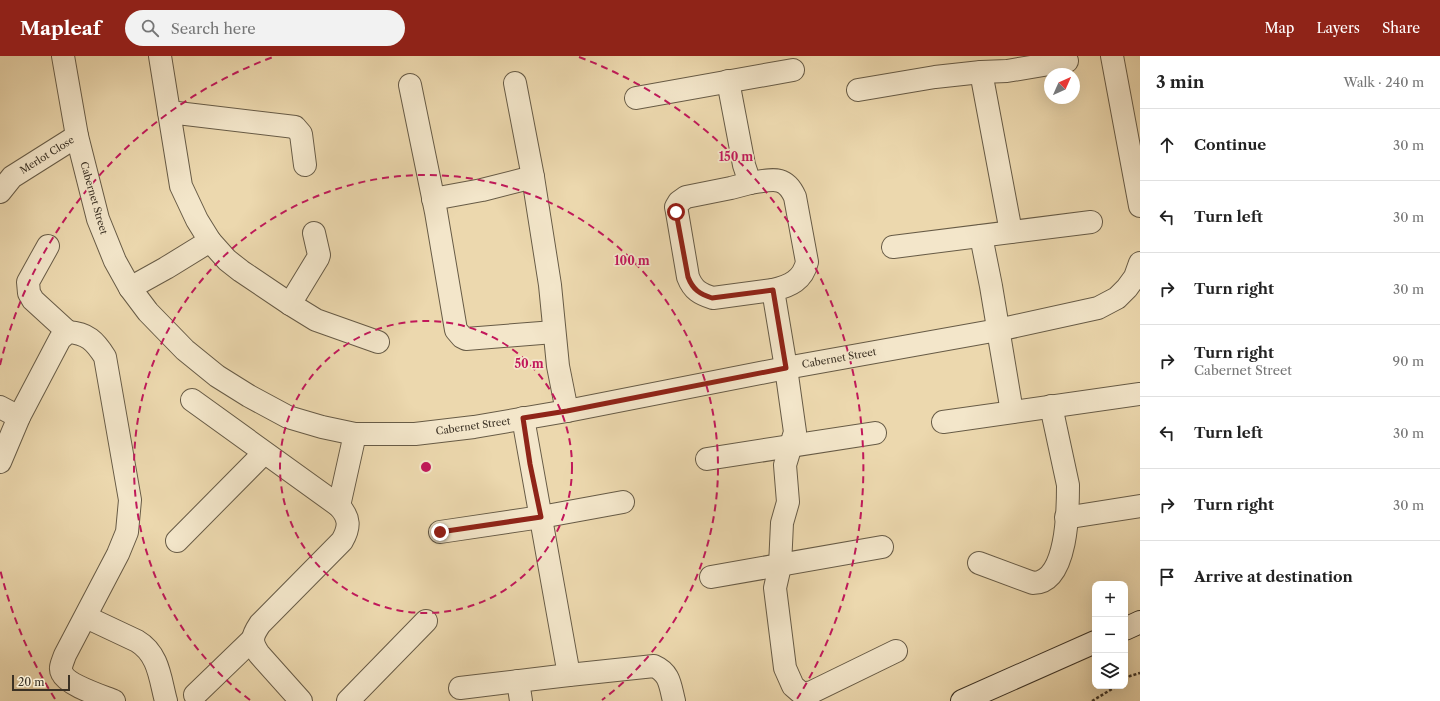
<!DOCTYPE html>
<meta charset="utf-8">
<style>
body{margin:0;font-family:"Libre Caslon Text",serif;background:#f2f2f2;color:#222}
.controls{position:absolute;right:12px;bottom:12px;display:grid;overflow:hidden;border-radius:8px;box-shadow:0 4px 16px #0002}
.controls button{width:36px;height:36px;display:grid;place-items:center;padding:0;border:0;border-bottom:1px solid #e0e0e0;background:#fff;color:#222;font:20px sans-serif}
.compass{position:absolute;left:1044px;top:12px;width:36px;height:36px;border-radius:50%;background:#fff;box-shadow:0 4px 16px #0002;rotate:45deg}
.scale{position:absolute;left:12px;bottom:10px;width:58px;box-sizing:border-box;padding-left:4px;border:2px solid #3b3124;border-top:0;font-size:11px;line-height:14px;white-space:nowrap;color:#3b3124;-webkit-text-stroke:3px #f3e6ca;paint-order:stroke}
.stop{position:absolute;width:12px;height:12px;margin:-9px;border:3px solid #8f2418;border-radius:50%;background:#fff}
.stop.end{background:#8f2418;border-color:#fff;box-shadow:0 1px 4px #0008}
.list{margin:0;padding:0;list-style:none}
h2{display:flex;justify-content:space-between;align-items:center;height:52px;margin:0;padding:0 16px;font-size:17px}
h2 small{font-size:13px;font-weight:400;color:#767676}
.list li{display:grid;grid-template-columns:26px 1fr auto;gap:12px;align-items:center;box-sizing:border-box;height:72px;padding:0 16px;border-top:1px solid #e0e0e0}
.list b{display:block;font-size:15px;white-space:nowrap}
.list p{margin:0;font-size:13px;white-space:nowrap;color:#767676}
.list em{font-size:13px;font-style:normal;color:#767676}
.icon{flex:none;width:22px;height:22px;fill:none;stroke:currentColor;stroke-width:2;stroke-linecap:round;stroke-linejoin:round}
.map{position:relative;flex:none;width:1140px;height:645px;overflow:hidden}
header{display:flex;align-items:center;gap:24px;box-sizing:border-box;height:56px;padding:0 20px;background:#8f2418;color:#fff}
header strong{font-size:19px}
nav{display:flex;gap:22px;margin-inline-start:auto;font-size:14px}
.search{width:280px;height:36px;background:#f2f2f2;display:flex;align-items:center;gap:10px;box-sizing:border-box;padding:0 14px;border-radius:22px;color:#767676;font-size:15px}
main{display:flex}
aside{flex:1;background:#fff}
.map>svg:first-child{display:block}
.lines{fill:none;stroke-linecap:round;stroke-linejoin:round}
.street-casing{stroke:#675b46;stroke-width:24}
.secondary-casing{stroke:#3b3124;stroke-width:24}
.path{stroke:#3b3124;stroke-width:2.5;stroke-dasharray:3 2;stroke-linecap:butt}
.street{stroke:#f3e6ca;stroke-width:22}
.secondary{stroke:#f3e6ca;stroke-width:22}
.route{stroke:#8f2418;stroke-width:5}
.ring{fill:none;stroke:#c2185b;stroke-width:2;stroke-dasharray:7 5}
.labels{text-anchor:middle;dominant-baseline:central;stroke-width:3.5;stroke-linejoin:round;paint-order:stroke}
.street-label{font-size:10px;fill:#3b3124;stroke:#f3e6ca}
.centre{fill:#c2185b;stroke:#f3e6ca;stroke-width:2}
.ring-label{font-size:12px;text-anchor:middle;font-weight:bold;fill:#c2185b;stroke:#f3e6ca;stroke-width:3.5;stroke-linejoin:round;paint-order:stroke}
</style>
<header>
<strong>Mapleaf</strong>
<div class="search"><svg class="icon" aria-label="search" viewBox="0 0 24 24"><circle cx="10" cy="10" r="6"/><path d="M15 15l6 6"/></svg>Search here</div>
<nav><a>Map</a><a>Layers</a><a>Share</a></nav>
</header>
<main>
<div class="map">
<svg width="1140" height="645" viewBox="0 0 1140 645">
<rect width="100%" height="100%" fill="#ecd8ae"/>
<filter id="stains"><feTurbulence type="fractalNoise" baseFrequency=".005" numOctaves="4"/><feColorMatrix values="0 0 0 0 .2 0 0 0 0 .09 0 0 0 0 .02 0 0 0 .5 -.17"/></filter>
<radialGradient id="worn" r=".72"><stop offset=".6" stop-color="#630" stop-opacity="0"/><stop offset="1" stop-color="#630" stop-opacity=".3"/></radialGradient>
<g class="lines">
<!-- street casing -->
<g class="street-casing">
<g id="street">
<path d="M63,0L77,80L98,163L115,205L130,232L148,256L185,294L217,320L249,340L288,361L322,371L355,378H415L474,371L567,355L786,312L998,274L1098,252L1117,242L1127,232L1135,221L1140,207"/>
<path d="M160,0L169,56"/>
<path d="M1112,0L1140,150"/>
<path d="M981,16L1011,176"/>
<path d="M728,25L744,109L750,127C771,124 785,118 795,141L807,206C803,224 790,230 773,234L786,312L795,376L785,409L788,446L782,467L780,510L775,532L785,612L793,630L800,636L806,637L812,636L896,595"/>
<path d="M515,27L533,121"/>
<path d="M410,29L436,156L456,274L462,281L466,283L554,276"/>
<path d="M858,34L935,21L981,16L1007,15L1067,5"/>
<path d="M636,42L793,14"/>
<path d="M750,127L731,132L686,141L679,146L676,151L677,156L688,221C693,234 700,238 713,242L773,234"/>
<path d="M0,136L12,121L77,80"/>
<path d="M433,143L482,134L533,121L550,229L558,310L567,355"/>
<path d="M981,180L991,230L1012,356L998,274"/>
<path d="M210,185L227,204L241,215L290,248L316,264L378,286"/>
<path d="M48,190L28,226L29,237L33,244L68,276"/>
<path d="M893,191L1091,166"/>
<path d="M130,232L166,212L210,185L197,164L181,130L169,56L295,71L301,78L305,109"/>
<path d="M290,248L318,202L319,199L314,177"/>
<path d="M192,344L339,450C350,462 350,471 342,485L260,568C252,580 250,585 259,598L301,645"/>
<path d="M0,351L19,361"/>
<path d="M523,362L569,619"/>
<path d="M943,366L1140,338"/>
<path d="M707,403L875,377"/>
<path d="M0,406L19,361L60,283L68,276C87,277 95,285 105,301L130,444L127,476L118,498L65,599C63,605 59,612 62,617C67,629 102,640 114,645"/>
<path d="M339,450L355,378"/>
<path d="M1066,461L1077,460L1140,450"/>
<path d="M440,476L541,461L623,446"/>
<path d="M177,485L264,397"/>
<path d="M979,507L1033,527C1068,527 1068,453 1068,429L1051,350"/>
<path d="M711,521L882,491"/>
<path d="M86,561L137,585C159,598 160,623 166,645"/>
<path d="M518,625L521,645"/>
<path d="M460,632L569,619L654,610C670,617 670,629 674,645"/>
<path d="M195,639L253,583"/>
<path d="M348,645L426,565"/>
</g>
</g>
<!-- secondary casing -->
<g class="secondary-casing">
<g id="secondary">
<path d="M1125,573L1140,566"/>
<path d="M962,645L1095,586"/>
</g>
</g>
<!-- path -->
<g class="path">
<path d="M1125,624L1130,620L1140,617"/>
<path d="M1092,645L1117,630"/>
</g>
<!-- street -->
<use href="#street" class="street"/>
<!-- secondary -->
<use href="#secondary" class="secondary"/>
</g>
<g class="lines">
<!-- route -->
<path class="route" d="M440,476L541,461L530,408L523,362L567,355L786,312L773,234L712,242C700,238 693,234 688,221L676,156"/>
</g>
<!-- distance rings -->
<g class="ring">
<circle cx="426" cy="411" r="146"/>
<path d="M250 644A292 292 0 1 1 602 644"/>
<path d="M55 643A438 438 0 0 1 0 513M0 309A438 438 0 0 1 273 1M579 1A438 438 0 0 1 797 643"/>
</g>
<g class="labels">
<!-- street labels -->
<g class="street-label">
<text transform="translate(47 99) rotate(-32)">Merlot Close</text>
<text transform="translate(94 142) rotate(74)">Cabernet Street</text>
<text transform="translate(839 302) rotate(-10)">Cabernet Street</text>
<text transform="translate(473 370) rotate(-8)">Cabernet Street</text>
</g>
</g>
<circle cx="426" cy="411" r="6" class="centre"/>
<g class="ring-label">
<text x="736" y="105">150 m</text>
<text x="632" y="209">100 m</text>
<text x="529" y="312">50 m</text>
</g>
<rect width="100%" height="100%" filter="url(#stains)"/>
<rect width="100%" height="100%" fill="url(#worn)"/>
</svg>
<div class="controls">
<button>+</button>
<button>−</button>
<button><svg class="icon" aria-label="layers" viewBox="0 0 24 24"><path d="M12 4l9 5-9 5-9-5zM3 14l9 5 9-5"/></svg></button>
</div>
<svg class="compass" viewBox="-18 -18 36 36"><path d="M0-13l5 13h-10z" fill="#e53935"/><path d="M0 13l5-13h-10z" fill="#767676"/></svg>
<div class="scale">20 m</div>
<div class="stop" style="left:676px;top:156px"></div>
<div class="stop end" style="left:440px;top:476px"></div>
</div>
<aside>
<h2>3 min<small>Walk · 240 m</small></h2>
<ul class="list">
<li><svg class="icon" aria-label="ahead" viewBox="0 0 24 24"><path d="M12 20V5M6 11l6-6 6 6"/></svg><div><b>Continue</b></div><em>30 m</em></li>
<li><svg class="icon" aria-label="left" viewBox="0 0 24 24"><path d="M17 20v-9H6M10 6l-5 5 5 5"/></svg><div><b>Turn left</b></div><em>30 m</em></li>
<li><svg class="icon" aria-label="right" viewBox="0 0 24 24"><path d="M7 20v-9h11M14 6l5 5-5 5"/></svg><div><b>Turn right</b></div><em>30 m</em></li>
<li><svg class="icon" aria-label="right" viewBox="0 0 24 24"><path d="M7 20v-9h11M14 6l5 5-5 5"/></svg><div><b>Turn right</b><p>Cabernet Street</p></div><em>90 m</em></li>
<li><svg class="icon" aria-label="left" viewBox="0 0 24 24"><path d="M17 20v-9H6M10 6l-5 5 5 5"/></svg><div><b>Turn left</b></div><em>30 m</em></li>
<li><svg class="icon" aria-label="right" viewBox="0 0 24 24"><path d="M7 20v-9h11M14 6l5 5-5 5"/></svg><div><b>Turn right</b></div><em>30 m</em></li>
<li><svg class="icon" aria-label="arrive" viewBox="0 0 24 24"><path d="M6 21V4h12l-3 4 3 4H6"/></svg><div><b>Arrive at destination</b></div></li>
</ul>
</aside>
</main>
